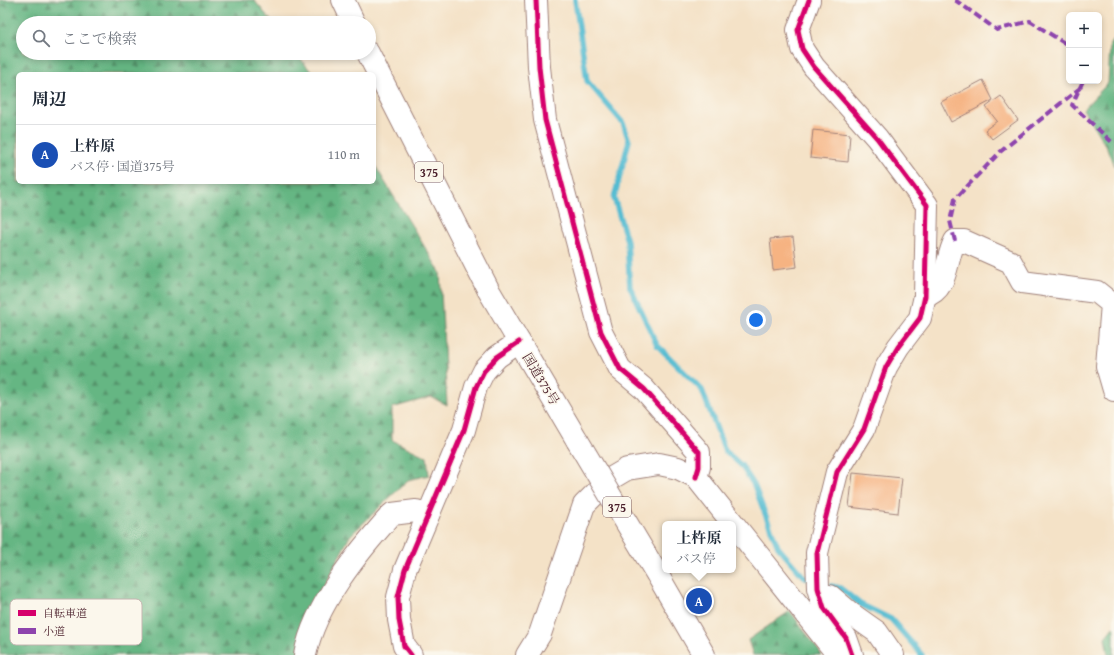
<!DOCTYPE html>
<html lang="ja">
<meta charset="utf-8">
<style>
body{margin:0;font-family:"Gentium Book Plus","Noto Serif JP",serif;background:#f6f6f7;color:#1f2937}
.controls{position:absolute;right:12px;top:12px;display:grid;overflow:hidden;border-radius:6px;box-shadow:0 2px 6px #0003}
.controls button{width:36px;height:36px;display:grid;place-items:center;padding:0;border:0;border-bottom:1px solid #e0e1e3;background:#fff;color:#1f2937;font:20px sans-serif}
.you{position:absolute;left:756px;top:320px;width:14px;height:14px;margin:-10px;border:3px solid #fff;border-radius:50%;background:#1a73e8;box-shadow:0 0 0 6px #1a73e833}
.badge{display:grid;place-items:center;width:26px;height:26px;border-radius:50%;background:#db2777;color:#fff;font-size:13px;font-weight:700}
.pin{position:absolute;translate:-50% -50%;border:2px solid #fff;box-shadow:0 1px 4px #0006}
.popup{position:absolute;left:662px;top:521px;width:74px;height:52px;box-sizing:border-box;display:grid;place-content:center;border-radius:6px;background:#fff;filter:drop-shadow(0 1px 3px #0005);font-size:13px;white-space:nowrap;color:#747a83}
.popup b{font-size:15px;color:#1f2937}
.popup::after{content:'';position:absolute;left:50%;top:100%;margin-left:-8px;border:8px solid transparent;border-top-color:#fff}
.list{margin:0;padding:0;list-style:none}
h2{display:flex;justify-content:space-between;align-items:center;height:52px;margin:0;padding:0 16px;font-size:17px}
h2 small{font-size:13px;font-weight:400;color:#747a83}
.list li{display:grid;grid-template-columns:26px 1fr auto;gap:12px;align-items:center;box-sizing:border-box;height:60px;padding:0 16px;border-top:1px solid #e0e1e3}
.list b{display:block;font-size:15px;white-space:nowrap}
.list p{margin:0;font-size:13px;white-space:nowrap;color:#747a83}
.list em{font-size:13px;font-style:normal;color:#747a83}
.icon{flex:none;width:22px;height:22px;fill:none;stroke:currentColor;stroke-width:2;stroke-linecap:round;stroke-linejoin:round}
.map{position:relative;flex:none;width:1114px;height:655px;overflow:hidden}
.search{position:absolute;background:#fff;box-shadow:0 2px 6px #0003;left:16px;top:16px;width:360px;height:44px;display:flex;align-items:center;gap:10px;box-sizing:border-box;padding:0 14px;border-radius:22px;color:#747a83;font-size:15px}
.panel{position:absolute;background:#fff;box-shadow:0 2px 6px #0003;left:16px;top:72px;width:360px;height:112px;border-radius:6px}
.map>svg:first-child{display:block}
.forest{fill:url(#forest-firs);stroke:#586a57}
.lines{fill:none;stroke-linecap:round;stroke-linejoin:round}
.stream{stroke:#54bcd1;stroke-width:5.5}
.building{fill:#f6b382}
.minor-casing{stroke:#9f8079;stroke-width:24}
.highway-casing{stroke:#9f8079;stroke-width:24}
.minor{stroke:#fff;stroke-width:22}
.highway{stroke:#fff;stroke-width:22}
.highway-bridge-casing{stroke:#9f8079;stroke-width:24;stroke-linecap:butt}
.highway-bridge{stroke:#fff;stroke-width:22}
.quiet{stroke:#8e44ad;stroke-width:4;stroke-dasharray:8 4;stroke-linecap:butt}
.cycleway-casing{stroke:#fbf7ec;stroke-width:8}
.cycleway{stroke:#d6006c;stroke-width:5}
.labels{text-anchor:middle;dominant-baseline:central;stroke-width:3;stroke-linejoin:round;paint-order:stroke}
.shield{fill:#fbf7ec;stroke:#7f6065;stroke-width:1}
.shield-label{font-size:12px;font-weight:bold;fill:#4a1f2b}
.street-label{font-size:13px;fill:#4a1f2b;stroke:#fbf7ec}
.key{fill:#fbf7ec;stroke:#c6b6b2;stroke-width:1}
.key-label{font-size:11px;fill:#4a1f2b}
</style>
<div class="map">
<svg width="1114" height="655" viewBox="0 0 1114 655">
<defs>
<pattern id="forest-firs" width="22" height="20" patternUnits="userSpaceOnUse"><rect width="22" height="20" fill="#65b683"/><path d="M5 1l3.5 6h-7zM16 11l3.5 6h-7z" fill="#55936b"/></pattern>
</defs>
<rect width="100%" height="100%" fill="#fbf7ec"/>
<filter id="ink" filterUnits="userSpaceOnUse"><feTurbulence type="fractalNoise" baseFrequency=".025" numOctaves="2"/><feDisplacementMap in="SourceGraphic" scale="8" xChannelSelector="R" yChannelSelector="G"/><feConvolveMatrix kernelMatrix="1 2 1 2 8 2 1 2 1" color-interpolation-filters="sRGB"/></filter>
<filter id="wash" filterUnits="userSpaceOnUse"><feTurbulence type="fractalNoise" baseFrequency=".012" numOctaves="4" result="noise"/><feDisplacementMap in="SourceGraphic" scale="16" xChannelSelector="R" yChannelSelector="G"/><feGaussianBlur stdDeviation="0.9" result="paint"/><feColorMatrix in="noise" values="0 0 0 0 0 0 0 0 0 0 0 0 0 0 0 0 0 1.4 0 .05"/><feComposite in="paint" operator="in"/></filter>
<g filter="url(#wash)">
<rect width="100%" height="100%" fill="#f4e2c7"/>
<!-- forest -->
<g class="forest">
<path d="M0,0H254L273,23H23V53H296L313,74H18V182H374V164L440,272L447,405L431,397L392,408V440L427,457L429,475L408,480L350,536L318,597L299,655H0Z"/>
<path d="M1114,39V166L1107,148L1083,109L1108,83L1110,44Z"/>
<path d="M790,611L822,655H753L748,640Z"/>
<path d="M1114,626V655H1108L1105,637Z"/>
</g>
<g class="lines">
<!-- stream -->
<g class="stream">
<path d="M575,0L587,81L623,123L629,141L614,198L627,241L630,287L657,345L702,390L725,451L741,465L754,485L778,547L803,576L813,580"/>
<path d="M831,586L840,588L860,604L891,619L922,655"/>
</g>
</g>
<g id="blocks">
<!-- building -->
<g class="building">
<path d="M983,80L993,100L951,122L941,102Z"/>
<path d="M1001,96L1018,120L992,139L985,130L997,121L986,107Z"/>
<path d="M813,130L850,134L848,162L810,158Z"/>
<path d="M793,237L797,267L773,270L770,239Z"/>
<path d="M853,473L902,478L898,513L849,507Z"/>
</g>
</g>
</g>
<g filter="url(#ink)">
<use href="#blocks" fill-opacity="0" stroke="#9f8079" stroke-width="1"/>
<g class="lines">
<!-- minor casing -->
<g class="minor-casing">
<g id="minor">
<path d="M536,0L539,67L545,120L601,332L620,369L644,389L699,452V467L696,477"/>
<path d="M809,0L798,30L802,49L814,67L877,138L927,205L925,296L920,318L898,347L886,367L864,429L837,472L817,553L818,588L824,608L846,638L852,655"/>
<path d="M925,296C949,289 945,259 955,241H964L1011,262L1022,282L1097,292L1112,304L1107,366L1114,390"/>
<path d="M821,597L830,596L850,613L877,632L893,655"/>
<path d="M305,655C315,604 358,552 392,514L416,511L428,515"/>
<path d="M411,655L404,646L399,620L398,597L405,570L464,430L476,387L484,371L497,357L519,342"/>
<path d="M527,655L540,634L584,505L610,479L627,469L659,464L678,468L696,477L838,655"/>
</g>
</g>
<!-- highway casing -->
<g class="highway-casing">
<g id="highway">
<path d="M343,0L354,23"/>
<path d="M368,53L489,291L577,440"/>
<path d="M657,574L704,655"/>
</g>
</g>
<!-- minor -->
<use href="#minor" class="minor"/>
<!-- highway -->
<use href="#highway" class="highway"/>
<!-- highway-bridge casing -->
<g class="highway-bridge-casing">
<path id="highway-bridge" d="M577,440L657,574"/>
</g>
<!-- highway-bridge -->
<use href="#highway-bridge" class="highway-bridge"/>
<!-- quiet -->
<g class="quiet">
<path d="M955,0L997,30L1030,21L1069,46"/>
<path d="M1083,81L1072,105L1114,144"/>
<path d="M955,241L950,221L955,199L1000,152L1080,88"/>
</g>
<!-- cycleway casing -->
<g class="cycleway-casing">
<g id="cycleway">
<path d="M536,0L539,67L545,120L601,332L620,369L644,389L699,452V467L696,477"/>
<path d="M809,0L798,30L802,49L814,67L877,138L927,205L925,296L920,318L898,347L886,367L864,429L837,472L817,553L818,588L824,608L846,638L852,655"/>
<path d="M411,655L404,646L399,620L398,597L405,570L464,430L476,387L484,371L497,357L519,342"/>
</g>
</g>
<!-- cycleway -->
<use href="#cycleway" class="cycleway"/>
</g>
</g>
<g class="labels">
<!-- shield labels -->
<g class="shield">
<rect x="415" y="162" width="28" height="20" rx="3"/>
<rect x="603" y="497" width="28" height="20" rx="3"/>
</g>
<g class="shield-label">
<text x="429" y="172">375</text>
<text x="617" y="507">375</text>
</g>
<!-- street labels -->
<g class="street-label">
<text transform="translate(541 379) rotate(59)">国道375号</text>
</g>
</g>
<!-- legend -->
<rect x="10" y="599" width="132" height="46" rx="6" class="key"/>
<rect x="18" y="610" width="18" height="6" fill="#d6006c"/>
<rect x="18" y="628" width="18" height="6" fill="#8e44ad"/>
<g class="key-label">
<text x="43" y="617">自転車道</text>
<text x="43" y="635">小道</text>
</g>
</svg>
<div class="controls">
<button>+</button>
<button>−</button>
</div>
<div class="you"></div>
<div class="pin badge" style="left:699px;top:601px;background:#1a4fb4">A</div>
<div class="popup"><b>上杵原</b>バス停</div>
<div class="search"><svg class="icon" aria-label="search" viewBox="0 0 24 24"><circle cx="10" cy="10" r="6"/><path d="M15 15l6 6"/></svg>ここで検索</div>
<section class="panel">
<h2>周辺<small></small></h2>
<ul class="list">
<li><span class="badge" style="background:#1a4fb4">A</span><div><b>上杵原</b><p>バス停 · 国道375号</p></div><em>110 m</em></li>
</ul>
</section>
</div>
